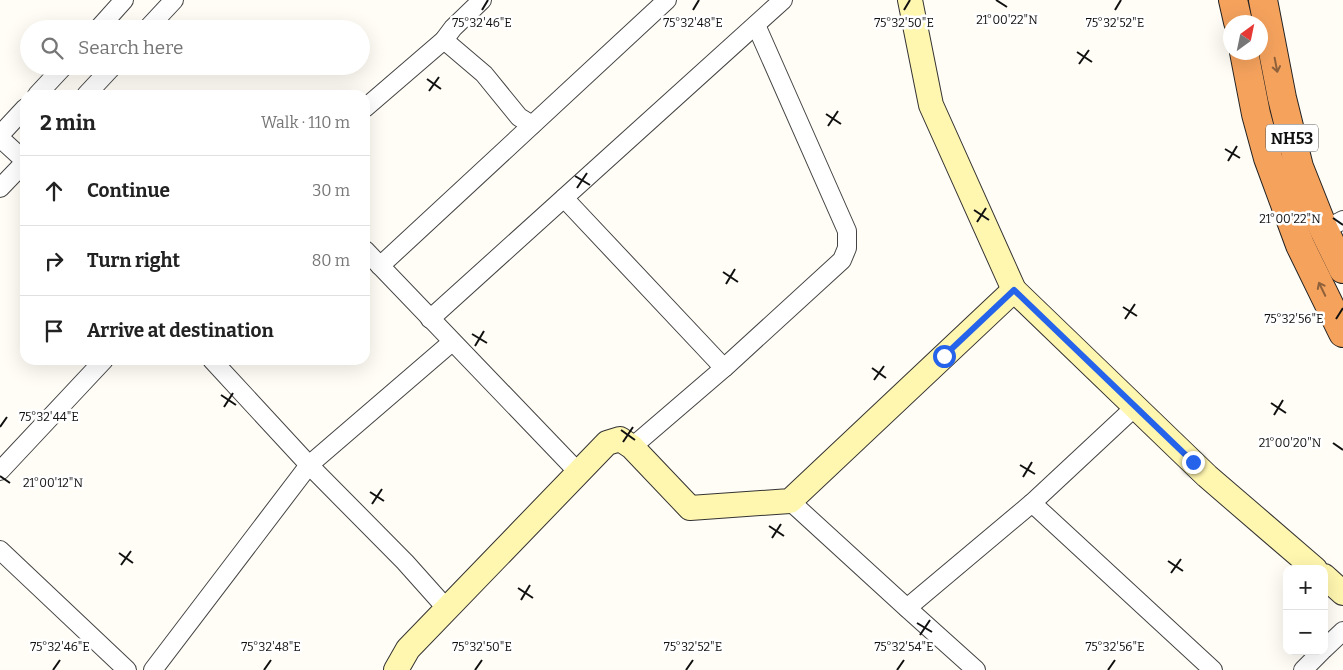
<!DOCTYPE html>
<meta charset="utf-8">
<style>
body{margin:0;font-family:Bitter,serif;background:#f2f2f2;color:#222}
.controls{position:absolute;right:15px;bottom:15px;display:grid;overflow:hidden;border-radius:10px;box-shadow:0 5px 20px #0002}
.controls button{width:45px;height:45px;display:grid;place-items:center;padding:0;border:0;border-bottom:1px solid #e0e0e0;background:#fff;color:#222;font:25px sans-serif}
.compass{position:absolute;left:1223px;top:15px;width:45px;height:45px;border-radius:50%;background:#fff;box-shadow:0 5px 20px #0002;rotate:33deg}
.stop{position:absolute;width:15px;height:15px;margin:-11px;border:4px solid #2563eb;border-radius:50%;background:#fff}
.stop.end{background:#2563eb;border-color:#fff;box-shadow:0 1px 5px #0008}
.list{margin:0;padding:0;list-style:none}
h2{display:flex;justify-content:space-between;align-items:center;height:65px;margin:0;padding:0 20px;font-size:21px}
h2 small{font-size:16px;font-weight:400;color:#767676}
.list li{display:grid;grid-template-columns:32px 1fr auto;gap:15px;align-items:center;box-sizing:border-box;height:70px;padding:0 20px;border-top:1px solid #e0e0e0}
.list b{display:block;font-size:19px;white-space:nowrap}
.list em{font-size:16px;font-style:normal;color:#767676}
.icon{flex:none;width:28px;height:28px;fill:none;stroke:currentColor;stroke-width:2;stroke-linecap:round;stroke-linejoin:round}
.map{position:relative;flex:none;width:1343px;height:670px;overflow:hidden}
.search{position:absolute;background:#fff;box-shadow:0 5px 20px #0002;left:20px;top:20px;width:350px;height:55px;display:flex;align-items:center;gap:12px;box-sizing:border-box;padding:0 18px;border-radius:28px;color:#767676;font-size:19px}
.panel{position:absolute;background:#fff;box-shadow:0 5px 20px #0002;left:20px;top:90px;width:350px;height:275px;border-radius:15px}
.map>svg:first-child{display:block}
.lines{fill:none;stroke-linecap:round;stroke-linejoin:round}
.street-casing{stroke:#444;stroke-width:20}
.secondary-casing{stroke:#333;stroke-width:26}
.highway-casing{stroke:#222;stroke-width:30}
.street{stroke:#fff;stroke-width:18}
.secondary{stroke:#fff6b0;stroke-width:24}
.highway{stroke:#f5a25d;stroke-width:28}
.oneway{stroke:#8e613b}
.route{stroke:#2563eb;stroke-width:6}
.ticks{fill:none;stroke:#111;stroke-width:2}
.labels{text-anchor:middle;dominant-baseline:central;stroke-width:5;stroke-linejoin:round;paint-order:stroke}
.shield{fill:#fff;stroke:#585858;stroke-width:1}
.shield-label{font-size:16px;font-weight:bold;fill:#111}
.ticks-label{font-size:12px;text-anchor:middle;fill:#111;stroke:#fff;stroke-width:5;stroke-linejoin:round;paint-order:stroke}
</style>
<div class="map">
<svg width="1343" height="670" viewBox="0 0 1343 670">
<rect width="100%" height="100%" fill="#fffdf5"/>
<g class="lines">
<!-- street casing -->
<g class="street-casing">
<g id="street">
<path d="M98,29L124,0"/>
<path d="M147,29L174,0"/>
<path d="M444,40L484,74L519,117L532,125"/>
<path d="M37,95L64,66"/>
<path d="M86,95L113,66"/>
<path d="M365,108L444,40L453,28L482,0"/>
<path d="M0,135L25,108"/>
<path d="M0,138L25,161"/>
<path d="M0,188L25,162"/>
<path d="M564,198L724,368"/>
<path d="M1324,230L1343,220"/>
<path d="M365,250L578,472"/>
<path d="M380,266L667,0"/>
<path d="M430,319L783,0"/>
<path d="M212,360L309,465L405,562L447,609"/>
<path d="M632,447L724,368L842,260L847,248V231L756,25"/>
<path d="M0,471L104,360"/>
<path d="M790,501L907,608L976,670"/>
<path d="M1032,503L1213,670"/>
<path d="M0,550L127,670"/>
<path d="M907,608L1032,503L1135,407"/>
<path d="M1324,649L1343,631"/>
<path d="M153,670L309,465L452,342"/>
<path d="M1303,670L1322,651"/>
</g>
</g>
<!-- secondary casing -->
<g class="secondary-casing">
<g id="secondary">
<path d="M910,0L931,105L1014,290L1207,476L1315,569"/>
<path d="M1324,576L1343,593"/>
<path d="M396,670L408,649L607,443L620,439L632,447L690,508L790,501L1014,290"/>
</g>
</g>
<!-- highway casing -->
<g class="highway-casing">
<g id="highway">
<path d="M1233,0L1238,22"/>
<path d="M1263,0L1282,98L1299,167L1324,230L1343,269"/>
<path d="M1244,52L1256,114L1268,158L1300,245L1343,333"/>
</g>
</g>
<!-- street -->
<use href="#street" class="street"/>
<!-- secondary -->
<use href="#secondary" class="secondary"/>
<!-- highway -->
<use href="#highway" class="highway"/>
</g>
<!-- one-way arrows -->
<defs><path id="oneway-shaft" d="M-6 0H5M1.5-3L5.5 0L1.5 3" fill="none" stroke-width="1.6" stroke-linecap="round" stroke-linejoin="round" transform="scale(1.25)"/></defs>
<g class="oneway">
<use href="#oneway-shaft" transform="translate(1276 65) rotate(79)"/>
<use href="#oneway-shaft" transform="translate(1322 289) rotate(-116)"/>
</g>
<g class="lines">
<!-- route -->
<path class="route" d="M944,356L1014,290L1193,462"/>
</g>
<!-- ticks -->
<path class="ticks" d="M996,0L1007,7M482,10L488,0M693,10L699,0M904,10L910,0M1115,10L1121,0M1077,52L1092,62M1079,64L1089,50M427,79L441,89M429,91L439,77M826,114L841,124M828,126L838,111M1225,149L1240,158M1228,161L1237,146M575,176L590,185M577,188L587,173M974,210L989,220M1333,218L1343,225M977,222L986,208M723,272L738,282M726,284L735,269M1123,307L1137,316M1125,319L1135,304M1336,319L1343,308M472,334L487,343M475,346L484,331M872,368L886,378M874,380L884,366M221,395L236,405M1271,403L1286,413M224,407L233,393M1274,415L1283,400M0,427L7,417M621,430L635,440M623,442L633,427M1333,443L1343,450M1020,465L1035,474M0,476L10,483M1023,477L1032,462M370,492L384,501M372,504L382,489M769,526L784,536M772,538L781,524M119,553L133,563M1168,561L1183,571M121,565L131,551M1171,573L1181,559M518,588L533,598M521,600L530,585M917,623L932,632M920,635L930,620M53,670L60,660M264,670L271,660M475,670L482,660M686,670L693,660M897,670L904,660M1108,670L1115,660"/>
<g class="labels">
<!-- shield labels -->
<rect class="shield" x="1266" y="124.5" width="52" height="27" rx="4"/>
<g class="shield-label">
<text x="1292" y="138">NH53</text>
</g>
</g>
<g class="ticks-label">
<text x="1007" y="24">21°00'22"N</text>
<text x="482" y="27">75°32'46"E</text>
<text x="693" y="27">75°32'48"E</text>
<text x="904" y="27">75°32'50"E</text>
<text x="1115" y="27">75°32'52"E</text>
<text x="1290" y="223">21°00'22"N</text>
<text x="1294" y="323">75°32'56"E</text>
<text x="49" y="421">75°32'44"E</text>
<text x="1290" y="447">21°00'20"N</text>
<text x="53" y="487">21°00'12"N</text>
<text x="60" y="651">75°32'46"E</text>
<text x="271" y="651">75°32'48"E</text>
<text x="482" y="651">75°32'50"E</text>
<text x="693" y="651">75°32'52"E</text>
<text x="904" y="651">75°32'54"E</text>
<text x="1115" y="651">75°32'56"E</text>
</g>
</svg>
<div class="controls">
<button>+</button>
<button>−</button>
</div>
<svg class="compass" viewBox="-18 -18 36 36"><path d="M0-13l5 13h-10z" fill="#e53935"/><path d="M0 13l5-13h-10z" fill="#767676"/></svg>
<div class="stop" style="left:944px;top:356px"></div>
<div class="stop end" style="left:1193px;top:462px"></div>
<div class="search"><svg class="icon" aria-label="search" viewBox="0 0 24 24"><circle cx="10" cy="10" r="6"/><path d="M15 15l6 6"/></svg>Search here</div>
<section class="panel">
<h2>2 min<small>Walk · 110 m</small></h2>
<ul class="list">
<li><svg class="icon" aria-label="ahead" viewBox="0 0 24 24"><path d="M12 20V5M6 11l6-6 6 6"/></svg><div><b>Continue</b></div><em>30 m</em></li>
<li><svg class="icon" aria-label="right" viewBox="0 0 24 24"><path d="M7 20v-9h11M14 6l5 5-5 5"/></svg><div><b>Turn right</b></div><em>80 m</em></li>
<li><svg class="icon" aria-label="arrive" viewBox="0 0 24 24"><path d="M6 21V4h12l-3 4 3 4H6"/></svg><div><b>Arrive at destination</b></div></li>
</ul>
</section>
</div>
